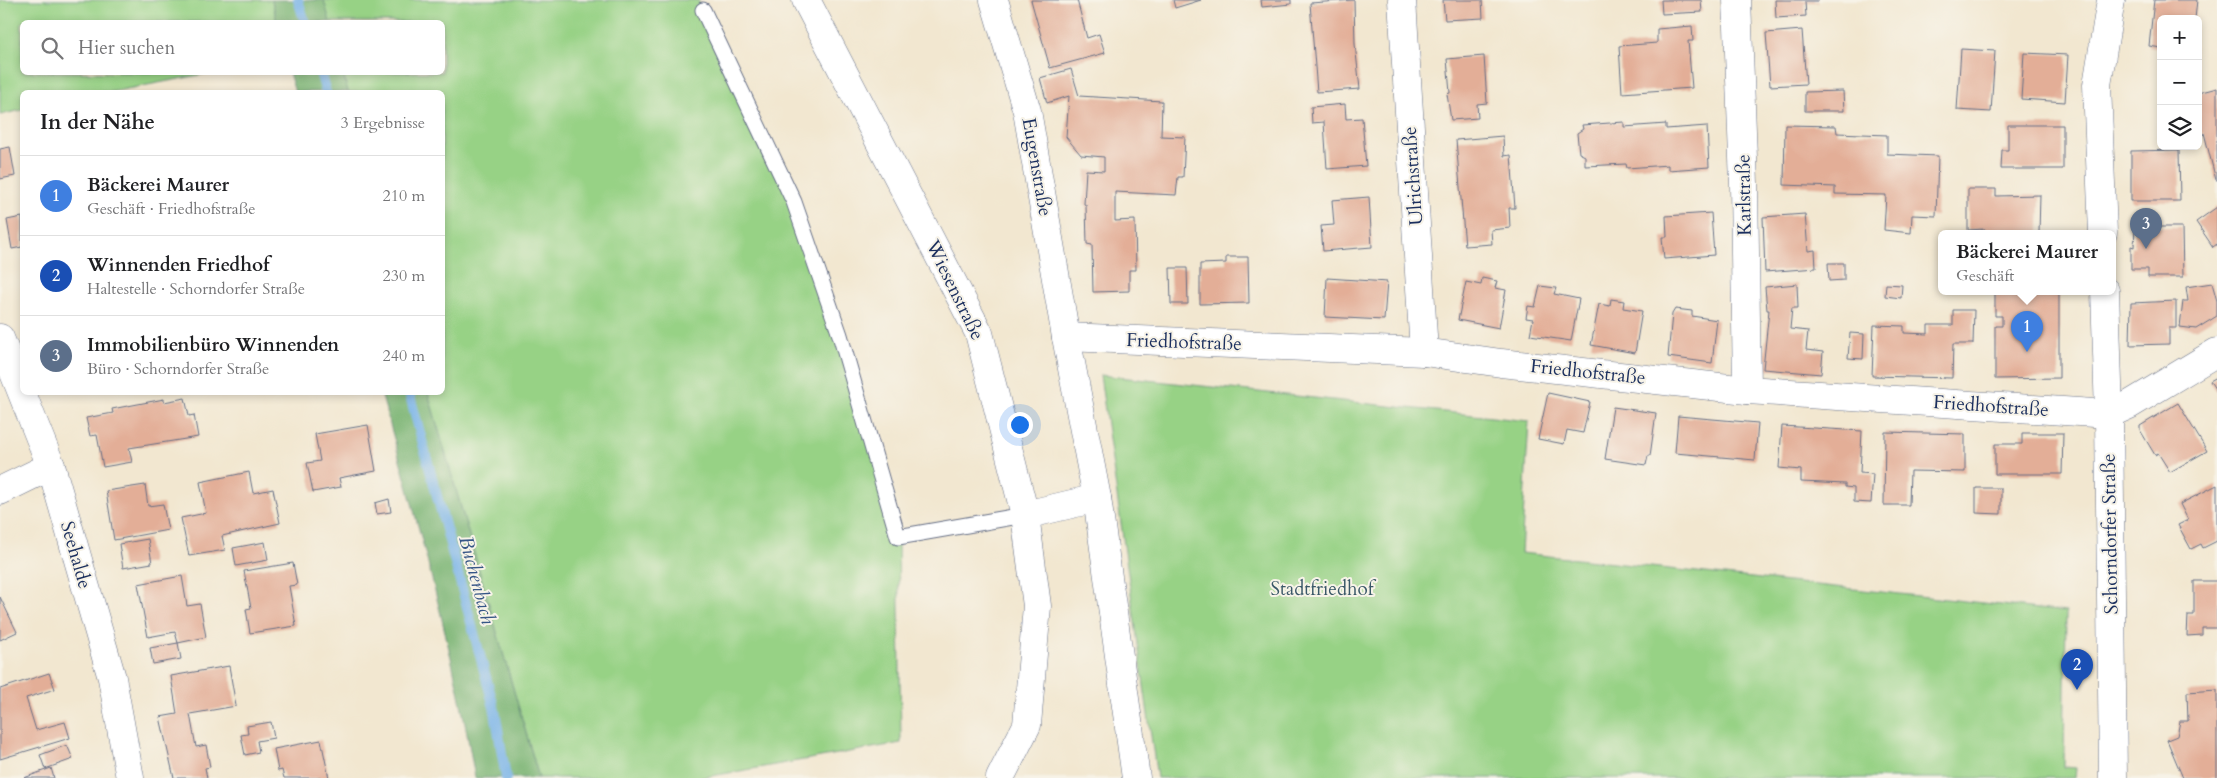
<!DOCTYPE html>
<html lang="de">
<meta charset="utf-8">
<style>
body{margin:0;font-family:Cardo,serif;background:#f2f2f2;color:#202124}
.controls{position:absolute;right:15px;top:15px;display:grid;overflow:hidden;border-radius:8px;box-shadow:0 2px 8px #0003}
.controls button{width:45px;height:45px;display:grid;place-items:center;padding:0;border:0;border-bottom:1px solid #e0e0e0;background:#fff;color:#202124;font:25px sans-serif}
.you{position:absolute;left:1019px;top:424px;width:18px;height:18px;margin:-12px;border:4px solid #fff;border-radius:50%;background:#1a73e8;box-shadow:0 0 0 8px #1a73e833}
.badge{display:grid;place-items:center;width:32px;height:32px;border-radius:50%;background:#0f766e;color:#fff;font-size:16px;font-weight:700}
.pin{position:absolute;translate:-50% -41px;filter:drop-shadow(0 1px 2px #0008)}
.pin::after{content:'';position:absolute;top:26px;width:18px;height:15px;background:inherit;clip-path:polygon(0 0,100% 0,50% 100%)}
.popup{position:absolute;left:1938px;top:230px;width:178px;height:65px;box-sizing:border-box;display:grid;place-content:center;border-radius:8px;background:#fff;filter:drop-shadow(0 1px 4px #0005);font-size:16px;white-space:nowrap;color:#757577}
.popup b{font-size:19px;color:#202124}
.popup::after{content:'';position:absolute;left:50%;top:100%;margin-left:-10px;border:10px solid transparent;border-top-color:#fff}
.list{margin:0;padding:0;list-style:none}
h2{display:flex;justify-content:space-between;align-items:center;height:65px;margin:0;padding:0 20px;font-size:21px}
h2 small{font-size:16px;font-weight:400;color:#757577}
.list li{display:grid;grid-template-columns:32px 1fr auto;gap:15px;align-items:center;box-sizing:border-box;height:80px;padding:0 20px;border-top:1px solid #e0e0e0}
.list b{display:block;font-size:19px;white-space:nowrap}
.list p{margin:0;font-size:16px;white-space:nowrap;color:#757577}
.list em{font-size:16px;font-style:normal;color:#757577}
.icon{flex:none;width:28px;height:28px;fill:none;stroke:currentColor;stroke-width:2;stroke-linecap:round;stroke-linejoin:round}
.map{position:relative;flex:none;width:2217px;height:778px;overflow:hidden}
.search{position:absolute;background:#fff;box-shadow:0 2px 8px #0003;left:20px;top:20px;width:425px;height:55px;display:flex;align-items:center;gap:12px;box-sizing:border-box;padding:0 18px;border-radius:8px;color:#757577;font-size:19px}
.panel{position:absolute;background:#fff;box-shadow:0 2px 8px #0003;left:20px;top:90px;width:425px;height:305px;border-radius:8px}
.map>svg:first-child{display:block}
.green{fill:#97d285;stroke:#598072}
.forest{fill:#79b472;stroke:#4a7268}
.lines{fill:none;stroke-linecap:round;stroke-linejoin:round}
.stream{stroke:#75b1e7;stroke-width:10}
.building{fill:#e3ae97}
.service-casing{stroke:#666f86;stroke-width:17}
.minor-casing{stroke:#666f86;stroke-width:29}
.tertiary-casing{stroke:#666f86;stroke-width:29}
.service{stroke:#fff;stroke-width:15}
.minor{stroke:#fff;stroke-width:28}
.tertiary{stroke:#fff;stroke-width:28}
.labels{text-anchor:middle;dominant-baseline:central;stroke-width:4;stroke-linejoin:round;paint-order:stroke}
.street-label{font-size:19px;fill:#1b2f5e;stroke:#f7f3e8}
.park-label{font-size:19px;fill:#3a5868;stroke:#f7f3e8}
.water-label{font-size:20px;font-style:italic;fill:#365687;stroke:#f7f3e8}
</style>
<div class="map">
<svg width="2217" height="778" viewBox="0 0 2217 778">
<rect width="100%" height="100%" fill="#f7f3e8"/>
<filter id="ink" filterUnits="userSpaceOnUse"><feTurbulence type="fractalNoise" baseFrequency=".02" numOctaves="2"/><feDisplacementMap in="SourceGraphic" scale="10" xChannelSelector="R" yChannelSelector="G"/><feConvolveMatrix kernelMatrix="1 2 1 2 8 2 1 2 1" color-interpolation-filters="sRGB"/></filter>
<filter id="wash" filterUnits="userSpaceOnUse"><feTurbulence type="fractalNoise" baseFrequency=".0096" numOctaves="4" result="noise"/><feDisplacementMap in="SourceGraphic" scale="20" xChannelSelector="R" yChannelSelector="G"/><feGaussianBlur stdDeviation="1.12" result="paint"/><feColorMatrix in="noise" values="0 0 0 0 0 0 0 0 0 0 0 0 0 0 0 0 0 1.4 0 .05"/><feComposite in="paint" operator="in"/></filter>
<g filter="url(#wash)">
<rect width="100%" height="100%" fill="#f2e7d0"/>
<!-- green -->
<g class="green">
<path d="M0,0H272L277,22H22V72L210,73L111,92H22V110L0,115Z"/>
<path d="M323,0H698L794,202L898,537L901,743L700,778H539L428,393L442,392V92H348L343,73L442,72V22H330Z"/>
<path d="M1100,375L1529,421L1521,553L2066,612L2064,767L2076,768L2075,778H1157Z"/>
</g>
<!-- forest -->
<g class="forest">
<path d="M272,0H324L330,22H277Z"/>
<path d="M289,73H343L348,92H295Z"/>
<path d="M381,393H428L539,778H475C453,648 417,519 381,393Z"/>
</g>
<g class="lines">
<!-- stream -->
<g class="stream">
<path d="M298,0L305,22"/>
<path d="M320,72L326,92"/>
<path d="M409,392L495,711L506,778"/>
</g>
</g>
<g id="blocks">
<!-- building -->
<g class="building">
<path d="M1031,0H1077L1087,38L1099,34L1105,53L1050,68Z"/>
<path d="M1173,0H1201L1175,8Z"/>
<path d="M1261,0H1291V4L1262,7Z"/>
<path d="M1354,0L1355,44L1360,89L1317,92L1310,3Z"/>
<path d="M1443,0H1482L1483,18L1445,20Z"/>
<path d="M1661,0H1701L1702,12L1662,14Z"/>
<path d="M1775,0H1818V2H1805L1806,16L1776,18Z"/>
<path d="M2154,0H2197L2195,19H2161V48L2149,46Z"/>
<path d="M1692,26L1693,41H1688L1692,88L1622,93L1619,46L1657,43V29Z"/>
<path d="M1802,30L1806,84L1770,86L1766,33Z"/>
<path d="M1961,49L1995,51L1991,112L1957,110Z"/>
<path d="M2024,53L2068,55L2065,102L2021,99Z"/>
<path d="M1484,56L1487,103L1477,104L1478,118L1451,120L1447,94L1450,93L1447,59Z"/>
<path d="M1071,69L1079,96L1162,101L1161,136L1185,137L1183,177H1178L1176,195L1115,192V221L1135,220L1136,270H1129V291L1093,292L1092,245L1087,244L1086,205L1084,204L1086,170L1104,171V157L1081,155L1066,137L1069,96L1047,103L1040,78Z"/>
<path d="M2217,88V180H2216L2204,133L2198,134V93Z"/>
<path d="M1843,91L1844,111H1805V92Z"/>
<path d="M1345,104L1346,119L1362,118L1366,166L1327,169L1324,122L1312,123L1311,107Z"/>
<path d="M1624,122V127L1666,124V129L1707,126L1709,167L1668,170V165L1627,168L1626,164L1585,166V156L1579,153L1577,133L1583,129L1582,125Z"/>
<path d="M1785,125L1836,126L1837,133L1887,135V154L1938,156L1936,216L1912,215L1911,233L1884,230L1886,195L1835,194V187L1784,185Z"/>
<path d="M2008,125H2063V169H2001L2002,150H2008Z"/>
<path d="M1503,136L1504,156L1511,155L1515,208H1509L1510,228L1491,230L1492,244L1465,246L1456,140Z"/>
<path d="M10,147L15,176L0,179V149Z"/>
<path d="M2179,150L2180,201H2131V151Z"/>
<path d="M1968,189H1996V196L2040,195L2039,233H1985V229L1968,230Z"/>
<path d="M1369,197L1372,247L1323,251L1321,226L1334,225L1332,200Z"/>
<path d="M2217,207V244L2213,247L2196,222Z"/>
<path d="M1711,213L1714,255L1664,259L1662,237H1667L1666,216Z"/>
<path d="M1805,214L1808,251L1815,250L1816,268L1765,272L1763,217Z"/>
<path d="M22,217V247L12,249L7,220Z"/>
<path d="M2135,227H2182L2183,277H2148V269H2131V246L2134,247Z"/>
<path d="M1226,257H1248L1249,303L1200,304V264L1226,263Z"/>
<path d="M1828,263H1844V280L1829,281Z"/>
<path d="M1170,268H1187L1188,304H1171Z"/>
<path d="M1327,278L1387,282L1384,320L1325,317Z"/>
<path d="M1482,278L1497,281L1495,288L1506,290L1499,328L1458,320L1466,282L1481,285Z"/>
<path d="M2212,283L2217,301V316L2196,329L2180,327L2183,301H2188L2186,287Z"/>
<path d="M1797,284L1798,308H1792L1790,329L1808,331L1806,350L1823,352L1821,374L1763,369L1769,310H1767L1765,287Z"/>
<path d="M1886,284L1902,285L1901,298L1885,296Z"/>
<path d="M1540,286L1556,288L1554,294L1579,299L1571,341L1530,335L1533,319L1526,318L1528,306L1535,307Z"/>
<path d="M1995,291H2059V378L1995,379V326H2002V316H1995Z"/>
<path d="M1611,299L1624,301L1623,308L1642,311L1635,353L1591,345L1599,304L1610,306Z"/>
<path d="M2176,301V328H2169V344L2130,345L2131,303Z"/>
<path d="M1675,309L1692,311V316L1717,320L1712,363L1668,357L1672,314Z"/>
<path d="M1953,310H1974L1973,344H1953L1952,378L1872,376L1874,325L1904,326V333L1928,334V325H1953Z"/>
<path d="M1850,333L1864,334L1863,359L1848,358Z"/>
<path d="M2217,377V392L2210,381Z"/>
<path d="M1548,393L1590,402L1583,433L1567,430L1564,444L1538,439Z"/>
<path d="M185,398L189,416L194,415L198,437L129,448L132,462L103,467L97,435L90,436L86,418L113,413L112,409L164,399V402Z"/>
<path d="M2178,403L2207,451L2170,472L2158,453L2155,455L2140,430V426Z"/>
<path d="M1613,407L1656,413L1650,456H1648L1646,465L1605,459Z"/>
<path d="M1678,416L1758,423L1755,460L1675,453Z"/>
<path d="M368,425L376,471L339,478L341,487L313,492L307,463L320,461L315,434Z"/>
<path d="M1782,426L1862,431L1860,473L1873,474L1871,503L1854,502V488L1845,487V484L1801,482V470L1779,468Z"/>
<path d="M1885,432L1965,434V472L1910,471L1909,505H1884Z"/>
<path d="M2022,433H2063L2062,474H1995V444H2022Z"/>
<path d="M249,472L253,493L273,489L280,523L222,536L225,550L189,556L181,518L206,513L200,482Z"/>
<path d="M145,485L148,506L163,504L168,530L114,540L106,491Z"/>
<path d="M2217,485V541L2203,548L2201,544L2191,549L2178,525L2188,520L2180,504Z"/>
<path d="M1976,488H2001V514L1976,513Z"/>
<path d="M389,499L391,512L377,514L375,503Z"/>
<path d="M148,539L152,563L123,568L119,544Z"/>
<path d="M265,542L268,560L236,566L233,548Z"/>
<path d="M293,563L297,585L289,586L296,626L250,633L246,609L251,608L244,571Z"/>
<path d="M182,576L187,606L200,604L206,637L178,643L175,632L148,637L138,584Z"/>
<path d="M2194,581H2217V628H2202V635L2187,636L2188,615H2194Z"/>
<path d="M0,597L17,632L0,640Z"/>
<path d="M178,643L181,659L153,664L150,648Z"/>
<path d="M229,666L236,706L190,714L196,747L206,745L210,767L205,768L207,778H174L160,717L177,714L171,676Z"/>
<path d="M49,673L55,689L26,698L36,730L65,722L70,738L0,759V689Z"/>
<path d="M2217,690V778H2183L2167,740L2177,736L2180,721H2188L2187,692Z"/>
<path d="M271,722L274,738L257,741L259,752L245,755L241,735L248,734L247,726Z"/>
<path d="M321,740L329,778H284L282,770L278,771L274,749Z"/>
<path d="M67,745L73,759L45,769L40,755Z"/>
<path d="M51,768L54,778H24Z"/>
</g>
</g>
</g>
<g filter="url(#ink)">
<use href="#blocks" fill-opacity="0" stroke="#666f86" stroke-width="1"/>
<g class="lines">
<!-- service casing -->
<g class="service-casing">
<path id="service" d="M703,10L794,202L840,335L898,537L1025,515"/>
</g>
<!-- minor casing -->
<g class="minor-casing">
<g id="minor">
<path d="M994,0L1027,111L1066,337L1097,498L1136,778"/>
<path d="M1402,0L1424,352"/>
<path d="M1737,0L1744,184L1747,390"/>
<path d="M1066,337L1424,352L1501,363L1747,390L2109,414L2129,405L2217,352"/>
<path d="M0,338L51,466L112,678L130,778"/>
<path d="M0,491L51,466"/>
<path d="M1025,515L1097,498"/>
</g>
</g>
<!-- tertiary casing -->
<g class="tertiary-casing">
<g id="tertiary">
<path d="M806,0L979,333L1025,515L1037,606L1027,725L1000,778"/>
<path d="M2103,233L2097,85L2111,0"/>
<path d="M2105,291L2109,414L2113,778"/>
</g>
</g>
<!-- service -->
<use href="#service" class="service"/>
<!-- minor -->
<use href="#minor" class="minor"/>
<!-- tertiary -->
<use href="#tertiary" class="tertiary"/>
</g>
</g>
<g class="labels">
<!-- street labels -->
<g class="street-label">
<text transform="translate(1037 167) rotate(80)">Eugenstraße</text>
<text transform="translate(1413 176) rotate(-94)">Ulrichstraße</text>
<text transform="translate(1744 195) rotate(-91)">Karlstraße</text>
<text transform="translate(955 290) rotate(64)">Wiesenstraße</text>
<text transform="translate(1184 342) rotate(2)">Friedhofstraße</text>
<text transform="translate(1588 372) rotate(6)">Friedhofstraße</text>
<text transform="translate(1991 406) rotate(4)">Friedhofstraße</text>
<text transform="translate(2110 534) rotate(-91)">Schorndorfer Straße</text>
<text transform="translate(76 555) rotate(74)">Seehalde</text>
</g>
<!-- park labels -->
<g class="park-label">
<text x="1322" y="589">Stadtfriedhof</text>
</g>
<!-- water labels -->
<g class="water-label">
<text transform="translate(477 580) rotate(75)">Buchenbach</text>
</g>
</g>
</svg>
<div class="controls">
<button>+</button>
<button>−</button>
<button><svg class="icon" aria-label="layers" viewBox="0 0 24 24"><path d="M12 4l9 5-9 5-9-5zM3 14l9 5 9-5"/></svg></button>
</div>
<div class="you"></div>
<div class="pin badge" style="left:2027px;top:352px;background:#3f7fe0">1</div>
<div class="popup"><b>Bäckerei Maurer</b>Geschäft</div>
<div class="pin badge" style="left:2077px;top:690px;background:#1a4fb4">2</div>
<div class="pin badge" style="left:2146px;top:249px;background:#5c6f8a">3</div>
<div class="search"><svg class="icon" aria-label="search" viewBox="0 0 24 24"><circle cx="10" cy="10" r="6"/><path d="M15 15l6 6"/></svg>Hier suchen</div>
<section class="panel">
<h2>In der Nähe<small>3 Ergebnisse</small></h2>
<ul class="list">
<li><span class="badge" style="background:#3f7fe0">1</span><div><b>Bäckerei Maurer</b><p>Geschäft · Friedhofstraße</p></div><em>210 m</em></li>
<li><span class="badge" style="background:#1a4fb4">2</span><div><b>Winnenden Friedhof</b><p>Haltestelle · Schorndorfer Straße</p></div><em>230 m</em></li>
<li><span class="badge" style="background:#5c6f8a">3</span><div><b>Immobilienbüro Winnenden</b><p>Büro · Schorndorfer Straße</p></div><em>240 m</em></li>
</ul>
</section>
</div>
